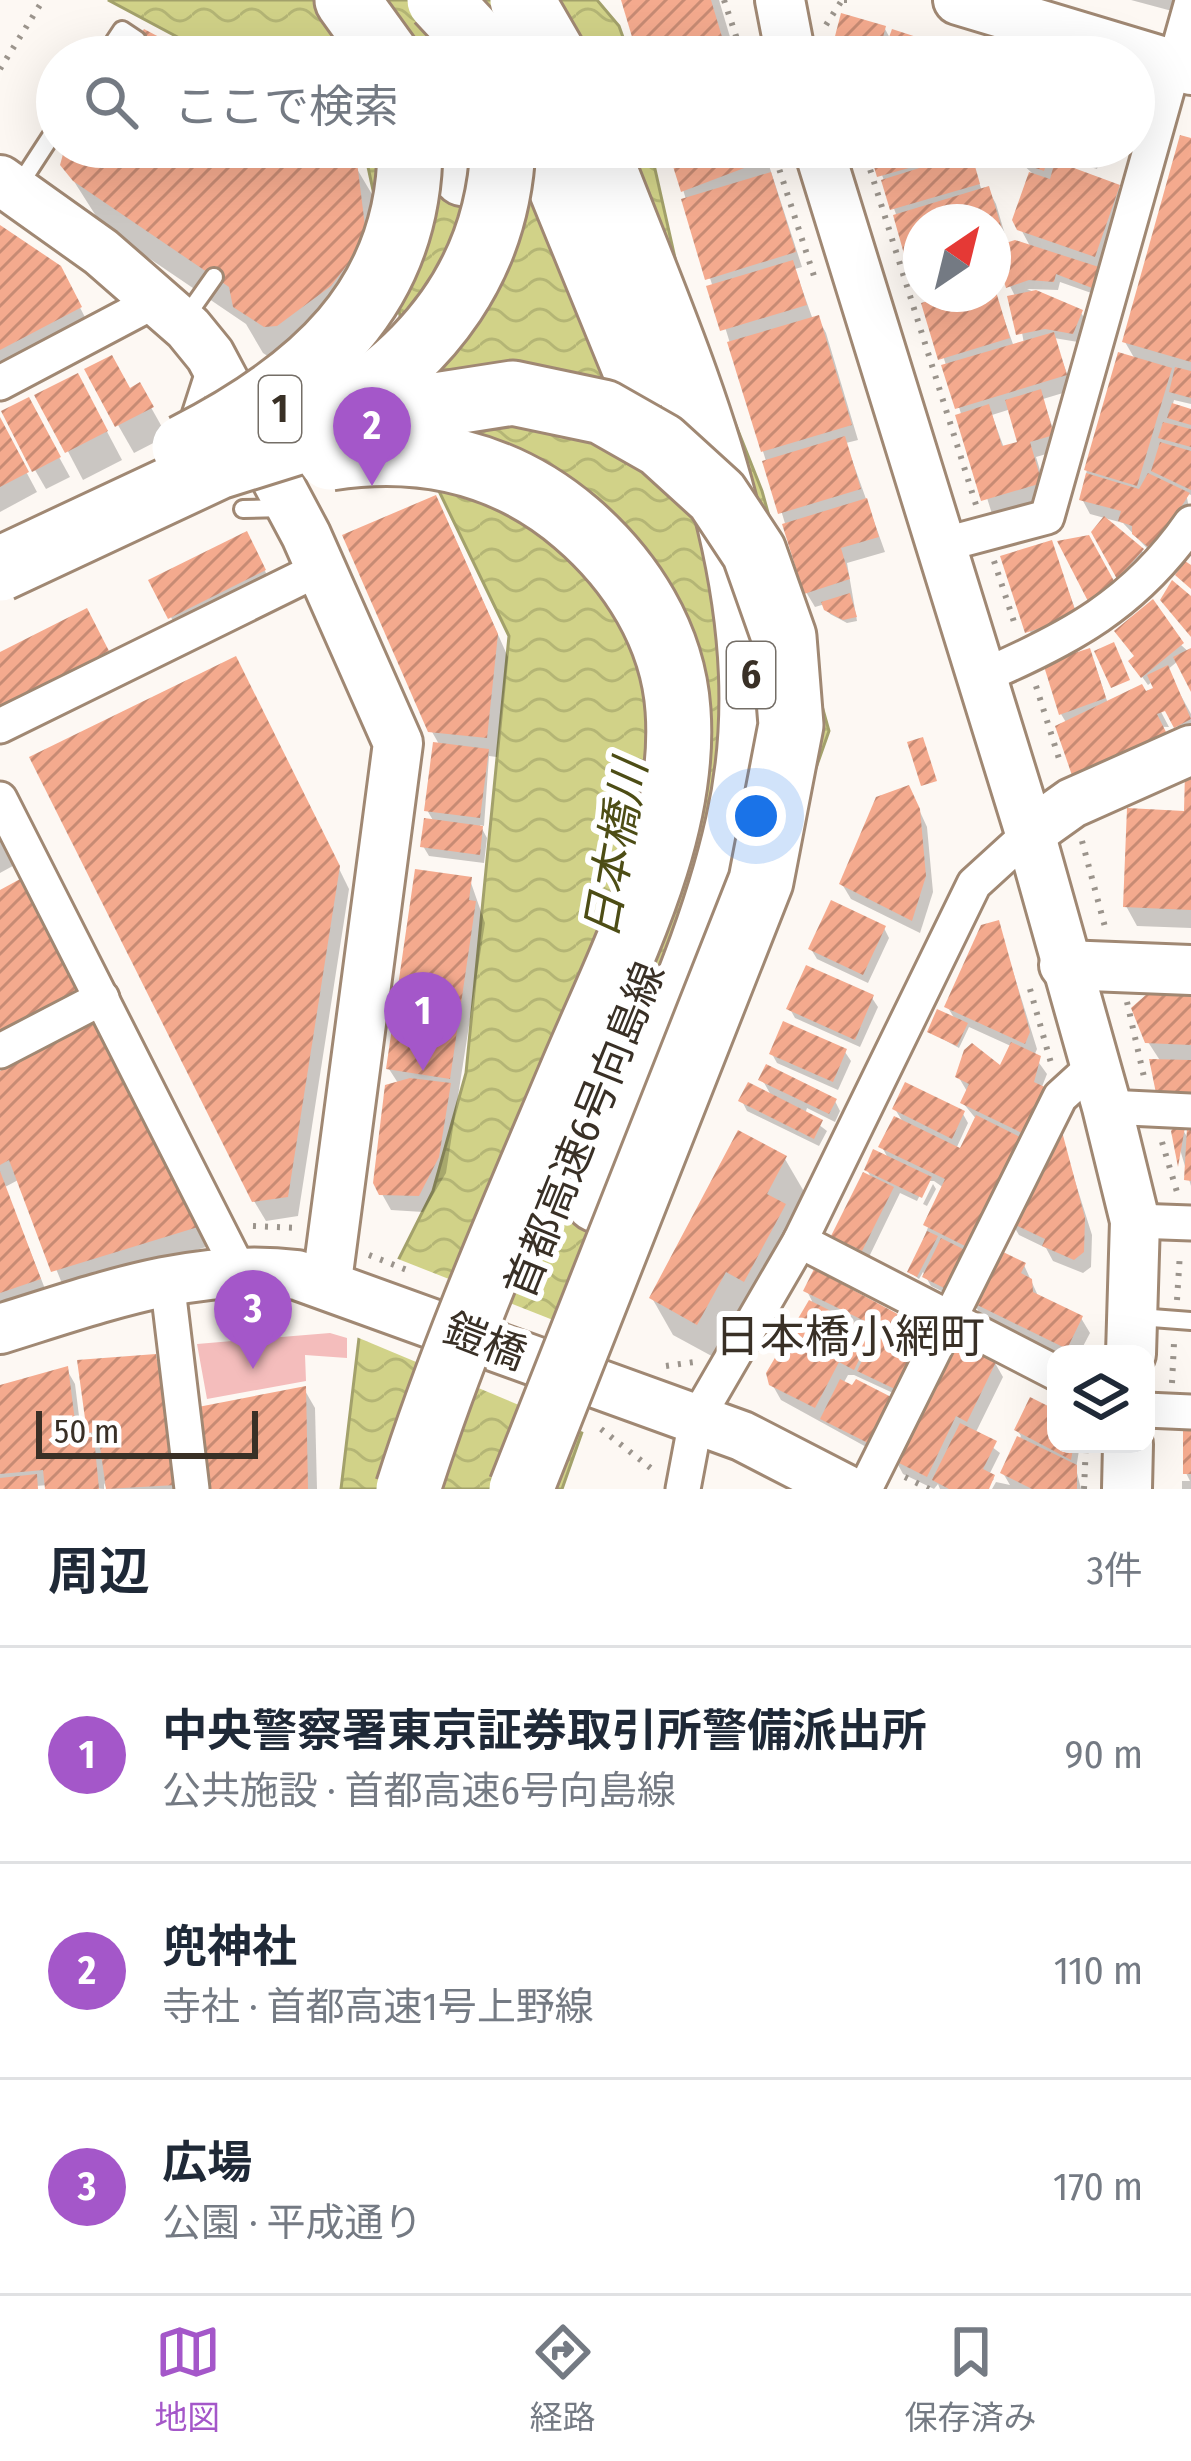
<!DOCTYPE html>
<html lang="ja">
<meta charset="utf-8">
<style>
body{margin:0;font-family:"Fira Sans Condensed","Noto Sans JP",sans-serif;background:#f6f6f7;color:#1f2937}
.controls{position:absolute;right:36px;bottom:36px;display:grid;overflow:hidden;border-radius:24px;box-shadow:0 12px 48px #0002}
.controls button{width:108px;height:108px;display:grid;place-items:center;padding:0;border:0;border-bottom:3px solid #e0e1e3;background:#fff;color:#1f2937;font:60px sans-serif}
.compass{position:absolute;left:903px;top:204px;width:108px;height:108px;border-radius:50%;background:#fff;box-shadow:0 12px 48px #0002;rotate:35deg}
.scale{position:absolute;left:36px;bottom:30px;width:222px;box-sizing:border-box;padding-left:12px;border:6px solid #393026;border-top:0;font-size:33px;line-height:42px;white-space:nowrap;color:#393026;-webkit-text-stroke:9px #fff;paint-order:stroke}
.you{position:absolute;left:756px;top:816px;width:42px;height:42px;margin:-30px;border:9px solid #fff;border-radius:50%;background:#1a73e8;box-shadow:0 0 0 18px #1a73e833}
.badge{display:grid;place-items:center;width:78px;height:78px;border-radius:50%;background:#a457c9;color:#fff;font-size:39px;font-weight:700}
.pin{position:absolute;translate:-50% -99px;filter:drop-shadow(0 3px 6px #0008)}
.pin::after{content:'';position:absolute;top:63px;width:42px;height:36px;background:inherit;clip-path:polygon(0 0,100% 0,50% 100%)}
.list{margin:0;padding:0;list-style:none}
h2{display:flex;justify-content:space-between;align-items:center;height:156px;margin:0;padding:0 48px;font-size:51px}
h2 small{font-size:39px;font-weight:400;color:#747a83}
.list li{display:grid;grid-template-columns:78px 1fr auto;gap:36px;align-items:center;box-sizing:border-box;height:216px;padding:0 48px;border-top:3px solid #e0e1e3}
.list b{display:block;font-size:45px;white-space:nowrap}
.list p{margin:0;font-size:39px;white-space:nowrap;color:#747a83}
.list em{font-size:39px;font-style:normal;color:#747a83}
.icon{flex:none;width:66px;height:66px;fill:none;stroke:currentColor;stroke-width:2;stroke-linecap:round;stroke-linejoin:round}
.map{position:relative;flex:none;width:1191px;height:1489px;overflow:hidden}
.search{position:absolute;background:#fff;box-shadow:0 12px 48px #0002;left:36px;right:36px;top:36px;height:132px;display:flex;align-items:center;gap:30px;box-sizing:border-box;padding:0 42px;border-radius:66px;color:#747a83;font-size:45px}
.sheet{height:804px;background:#fff}
nav{display:flex;justify-content:space-around;align-items:center;box-sizing:border-box;height:168px;border-top:3px solid #e0e1e3;background:#fff;font-size:33px;color:#747a83}
nav a{display:grid;justify-items:center;gap:6px}
nav .on{color:#a457c9}
.map>svg:first-child{display:block}
.green{fill:#f4bdbc}
.water{fill:url(#water-waves);stroke:#a3a16b;stroke-width:3}
.pier{fill:#fdf8f3}
.shadow{fill:#0003;fill-rule:evenodd}
.building{fill:url(#building-hatch)}
.lines{fill:none;stroke-linecap:round;stroke-linejoin:round}
.lane-casing{stroke:#a08873;stroke-width:22}
.street-casing{stroke:#a08873;stroke-width:39}
.secondary-casing{stroke:#a08873;stroke-width:54}
.highway-casing{stroke:#a08873;stroke-width:69}
.path{stroke:#9b948c;stroke-width:6;stroke-dasharray:3 9;stroke-linecap:butt}
.lane{stroke:#fff;stroke-width:16}
.street{stroke:#fff;stroke-width:33}
.secondary{stroke:#fff;stroke-width:48}
.highway{stroke:#fff;stroke-width:63}
.highway-bridge-casing{stroke:#a08873;stroke-width:69;stroke-linecap:butt}
.highway-bridge{stroke:#fff;stroke-width:63}
.labels{text-anchor:middle;dominant-baseline:central;stroke-width:12;stroke-linejoin:round;paint-order:stroke}
.shield{fill:#fff;stroke:#746e67;stroke-width:3}
.shield-label{font-size:39px;font-weight:bold;fill:#393026}
.street-label{font-size:42px;fill:#393026;stroke:#fff}
.water-label{font-size:45px;font-style:italic;fill:#4d4d15;stroke:#fff}
.neighbourhood-label{font-size:45px;fill:#393026;stroke:#fff}
</style>
<div class="map">
<svg width="1191" height="1489" viewBox="0 0 1191 1489">
<defs>
<pattern id="water-waves" width="16" height="10" patternUnits="userSpaceOnUse" patternTransform="scale(3)"><rect width="16" height="10" fill="#d1d288"/><path d="M0 5q4-4 8 0t8 0" fill="none" stroke="#b4b575"/></pattern>
<pattern id="building-hatch" width="6" height="6" patternUnits="userSpaceOnUse" patternTransform="scale(3)"><rect width="6" height="6" fill="#f4aa8e"/><path d="M-1 1l2-2M0 6l6-6M5 7l2-2" fill="none" stroke="#c78b74"/></pattern>
</defs>
<rect width="100%" height="100%" fill="#fdf8f3"/>
<!-- green -->
<path class="green" d="M330,1333L347,1338V1358L305,1355L306,1381L207,1399L197,1344Z"/>
<!-- water -->
<g class="water">
<path d="M108,0H597L619,26L630,57H215Z"/>
<path d="M358,147H650L682,289L762,491L829,731L562,1489H341L359,1338L433,1191L466,1073L509,636L437,487L368,167Z"/>
</g>
<!-- pier -->
<path class="pier" d="M393,1257L619,1346L588,1434L354,1336Z"/>
<!-- shadow -->
<g class="shadow">
<path d="M624,0H719L736,57H642Z"/>
<path d="M1131,0H1175L1172,11Z"/>
<path d="M885,29L891,40L933,46L940,57H841L846,55L837,39Z"/>
<path d="M1191,141V404L1174,400L1172,407L1191,412V495L1186,493L1191,518L1162,564L1123,523L1090,514L1082,499L1087,469L1136,361L1125,342Z"/>
<path d="M69,147H329L354,164L382,211L292,372L263,353L246,324L103,227L63,164Z"/>
<path d="M670,147H763L802,267L795,269L813,320L818,318L826,333L858,440L846,443L885,552L847,563L857,621L847,623L830,614L825,604L815,607L806,592Z"/>
<path d="M872,147H942L956,160L970,156L982,191L988,189L996,204L1008,245L1031,248L1016,220L1032,173L1019,161L1023,147H1104L1097,169L1071,161L1068,169L1118,187L1126,202L1103,270L1096,267L1102,279L1097,295L1060,282L1058,290L1027,289L1081,313L1087,322L1078,342L1054,338L1073,390L1043,399L1060,450L1036,457L1048,497L992,514L924,294H993V288L1014,347L1024,344L1016,298L993,252V222H921V284ZM1011,409L1021,444L1004,448L992,415Z"/>
<path d="M0,229L71,290L90,327L0,375Z"/>
<path d="M139,386L167,436L134,453L118,425L130,391Z"/>
<path d="M39,396L93,405L122,460L83,480Z"/>
<path d="M28,401L70,477L46,489L35,470Z"/>
<path d="M0,423L37,492L0,512Z"/>
<path d="M446,518L508,657L497,757L489,756L484,826L480,825L487,838L484,863L429,856L423,846L434,822L427,810L440,746L431,730Z"/>
<path d="M1094,532L1142,551L1147,560L1124,586Z"/>
<path d="M1051,543L1083,631L1036,647L1003,558Z"/>
<path d="M254,549L272,585L179,632L152,582Z"/>
<path d="M94,626L115,666L0,724V655Z"/>
<path d="M1181,645L1191,654V686L1178,661L1167,670L1191,714V731L1182,735L1153,681L1148,685L1138,671Z"/>
<path d="M1094,661L1108,704L1151,693L1169,727L1067,724L1061,714Z"/>
<path d="M246,679L349,889L298,1216L266,1221L254,1201Z"/>
<path d="M1191,776V928L1137,926L1126,906L1186,814Z"/>
<path d="M916,803L927,827L933,892L920,933L851,899L842,884Z"/>
<path d="M0,824L20,862L0,873Z"/>
<path d="M470,880L485,923L446,1173L423,1212L391,1210L382,1194L398,1083L389,1069Z"/>
<path d="M21,882L89,1010L0,1056V893Z"/>
<path d="M998,923L1037,1049L1034,1056L1047,1074L958,1299L931,1286L923,1272L919,1279L910,1272L944,1188L934,1181H927L917,1201L900,1193L868,1259L840,1245L835,1236L872,1179L867,1170L889,1160L882,1147L904,1124L895,1109L963,1114L968,1123L956,1149L961,1152L977,1120L963,1103L968,1093L958,1076L1001,1070L1013,1047L969,1027L959,1048L930,1032L956,1021L947,1006Z"/>
<path d="M884,928L889,938L868,983L817,959L811,949Z"/>
<path d="M872,998L878,1007L860,1047L795,1018L790,1009Z"/>
<path d="M1191,999V1108L1148,1042Z"/>
<path d="M103,1043L206,1247L65,1291L20,1179L5,1187L49,1299L0,1316V1075Z"/>
<path d="M845,1052L851,1061L838,1090L777,1063L772,1054Z"/>
<path d="M762,1079L835,1101L840,1111L835,1122L807,1108L805,1114L827,1131L819,1146L747,1111L742,1101L772,1097Z"/>
<path d="M1058,1127L1092,1235L1091,1267L1083,1273L1053,1261L1046,1248L1019,1235L1010,1220Z"/>
<path d="M1183,1130L1189,1140L1191,1131V1186L1175,1133Z"/>
<path d="M785,1159L806,1195L719,1360L673,1335L652,1298Z"/>
<path d="M933,1184L936,1189L927,1206L923,1204Z"/>
<path d="M1024,1265L1039,1298L1081,1318L1090,1333L1079,1354H1059L981,1316L973,1301Z"/>
<path d="M807,1291L929,1334L906,1399L854,1375H848L843,1384L879,1454L781,1400L772,1384L769,1373L812,1301Z"/>
<path d="M155,1357L163,1371L180,1489H107L104,1483V1489L48,1485L0,1489V1388L67,1370L75,1384L82,1440H95L90,1432Z"/>
<path d="M995,1363L1003,1377L975,1434L1000,1453L989,1475L994,1479L985,1489H940L938,1484L934,1489L903,1474L895,1459Z"/>
<path d="M304,1389L315,1408L317,1489H214L201,1409Z"/>
<path d="M1056,1414V1444H1080L1076,1469L1081,1489H992L996,1482L1010,1485L1003,1473L1021,1436L1017,1430Z"/>
<path d="M1191,1432V1489H1182V1481H1190L1186,1473Z"/>
</g>
<!-- building -->
<g class="building">
<path d="M621,0H711L728,57H638Z"/>
<path d="M841,13L886,26L879,52L834,40Z"/>
<path d="M144,29L197,57H125Z"/>
<path d="M892,29L935,43L931,57H882Z"/>
<path d="M1180,135L1191,138V362L1122,342Z"/>
<path d="M65,147H334L357,162L365,226L356,253L331,286L277,326L264,327L233,307L229,287L73,181L60,165Z"/>
<path d="M667,147H756L760,162L681,192Z"/>
<path d="M868,147H949L955,155L877,177Z"/>
<path d="M1020,147H1068L1065,157L1050,152L1044,171L1015,161Z"/>
<path d="M1072,147H1102L1095,167L1068,159Z"/>
<path d="M971,152L980,184L890,210L881,180Z"/>
<path d="M1055,161L1120,185L1095,257L1017,230L1012,220L1029,172L1050,179Z"/>
<path d="M771,172L796,252L705,280L681,199Z"/>
<path d="M989,186L1003,232L993,235V222H921V257L906,261L893,215Z"/>
<path d="M0,225L61,266L82,307L0,350Z"/>
<path d="M1015,240L1099,267L1092,288L1056,274L1054,282L1029,280L1006,288L993,247Z"/>
<path d="M793,260L807,305L720,331L706,286Z"/>
<path d="M994,285L1010,338L938,360L921,303L952,294H993Z"/>
<path d="M1036,290L1083,310L1073,334L1045,329L1016,335L1007,296Z"/>
<path d="M819,315L852,425L761,452L727,342Z"/>
<path d="M1054,332L1067,375L955,409L941,365Z"/>
<path d="M1118,352L1172,368L1137,486L1084,470Z"/>
<path d="M112,355L130,388L140,382L154,407L115,427L84,369Z"/>
<path d="M1175,367L1191,371V398L1169,392Z"/>
<path d="M78,373L108,431L65,453L34,395Z"/>
<path d="M1041,389L1054,435L1030,442L1042,483L981,501L955,415L989,404L1002,446L1017,442L1005,400Z"/>
<path d="M29,397L61,457L32,472L1,411Z"/>
<path d="M1172,403L1191,409V425L1167,418Z"/>
<path d="M0,417L29,472L0,487Z"/>
<path d="M1163,422L1191,429V447L1158,438Z"/>
<path d="M845,436L861,489L778,514L762,461Z"/>
<path d="M1160,442L1191,451V490L1151,471Z"/>
<path d="M1086,473L1139,489L1148,473L1190,493L1153,551L1132,534V526L1118,521L1121,511L1079,500Z"/>
<path d="M436,495L498,634L487,738L428,732L342,535Z"/>
<path d="M867,498L879,537L841,548L850,579L804,594L782,524Z"/>
<path d="M1104,516L1144,549L1117,579L1091,532Z"/>
<path d="M247,531L266,570L168,619L148,580Z"/>
<path d="M1089,535L1120,592L1092,609L1057,541Z"/>
<path d="M1052,540L1077,616L1025,633L1000,556Z"/>
<path d="M1185,561L1191,565V589L1175,575Z"/>
<path d="M1172,580L1191,596V637L1160,600Z"/>
<path d="M850,593L857,617L843,620L824,610L821,602Z"/>
<path d="M1153,599L1184,643L1141,678L1128,661L1134,656L1114,631Z"/>
<path d="M87,608L109,651L0,706V652Z"/>
<path d="M1114,642L1130,680L1111,688L1094,651Z"/>
<path d="M1090,648L1106,698L1059,715L1043,663Z"/>
<path d="M1191,648V692L1173,657Z"/>
<path d="M236,656L340,866L288,1197L252,1202L29,757Z"/>
<path d="M1168,665L1191,719L1174,728L1165,711L1157,714L1170,740L1076,787L1055,726L1142,684L1146,691L1153,688L1147,675Z"/>
<path d="M923,737L937,781L921,786L907,742Z"/>
<path d="M433,742L489,749L480,818L424,811Z"/>
<path d="M1185,772L1191,773V910L1123,907L1127,808L1184,811Z"/>
<path d="M909,785L920,809L926,876L912,921L839,884L876,797Z"/>
<path d="M424,818L483,826L480,855L420,847Z"/>
<path d="M415,869L472,877L469,900L476,901L450,1079L386,1069Z"/>
<path d="M22,878L81,989L0,1031V890Z"/>
<path d="M831,900L886,926L863,975L808,949Z"/>
<path d="M999,920L1030,1032L1025,1044L944,1007L981,925Z"/>
<path d="M806,965L874,995L855,1040L786,1009Z"/>
<path d="M1147,994L1191,996V1045L1145,1043L1131,1008Z"/>
<path d="M937,1009L968,1023L957,1046L927,1032Z"/>
<path d="M93,1020L198,1227L51,1272L9,1160L0,1165V1071Z"/>
<path d="M783,1021L847,1049L833,1082L769,1054Z"/>
<path d="M1011,1042L1041,1056L1034,1082L1049,1089L1026,1135L960,1103L969,1084L955,1077L964,1050L972,1043L1000,1065Z"/>
<path d="M1149,1059L1191,1060V1100L1157,1098Z"/>
<path d="M766,1064L837,1099L829,1114L758,1080Z"/>
<path d="M410,1078L451,1083L439,1157L419,1196L379,1195L373,1183L385,1085Z"/>
<path d="M748,1082L823,1120L814,1139L738,1101Z"/>
<path d="M905,1082L965,1111L952,1139L892,1109Z"/>
<path d="M976,1115L1026,1140L973,1250L923,1225L945,1179L878,1147L894,1116L960,1148Z"/>
<path d="M1060,1124L1085,1218L1084,1252L1074,1260L1042,1246L1045,1239L1007,1221Z"/>
<path d="M1175,1126L1185,1127L1178,1167L1171,1131Z"/>
<path d="M1187,1128H1191V1181L1184,1180Z"/>
<path d="M738,1130L787,1156L767,1194L786,1204L744,1282L726,1272L697,1325L649,1298Z"/>
<path d="M873,1149L932,1177L922,1198L864,1170Z"/>
<path d="M0,1171L41,1279L0,1293Z"/>
<path d="M863,1172L894,1187L862,1251L831,1236Z"/>
<path d="M927,1231L938,1236L917,1277L907,1272Z"/>
<path d="M941,1238L971,1253L952,1292L922,1277Z"/>
<path d="M995,1248L1026,1263L1021,1273L1032,1279L1033,1292L1083,1316L1067,1349L969,1301Z"/>
<path d="M814,1269L931,1332L922,1349L803,1291Z"/>
<path d="M809,1300L873,1332L854,1370L839,1362L815,1408L769,1385L766,1373Z"/>
<path d="M876,1332L919,1352L901,1392L857,1371Z"/>
<path d="M951,1338L997,1360L967,1422L956,1416L927,1477L891,1459Z"/>
<path d="M156,1354L176,1485L106,1489L98,1432L87,1433L77,1360Z"/>
<path d="M68,1366L77,1437H94L99,1489H45L43,1470L0,1474V1385Z"/>
<path d="M840,1379L852,1385L856,1379L897,1400L874,1446L820,1419Z"/>
<path d="M306,1386L308,1489H211L198,1407Z"/>
<path d="M1030,1397L1056,1410V1444H1074L1071,1460L1014,1430Z"/>
<path d="M960,1423L997,1441L983,1469L995,1475L989,1489H949L932,1480Z"/>
<rect x="1183" y="1429" width="8" height="45"/>
<path d="M1017,1436L1077,1465V1489H1032L1000,1473Z"/>
<path d="M37,1474L38,1489H0V1478Z"/>
</g>
<g class="lines">
<!-- lane casing -->
<g class="lane-casing">
<g id="lane">
<path d="M104,57L122,30L137,40"/>
<path d="M16,190L57,127"/>
<path d="M183,321L214,277"/>
<path d="M188,422L206,366"/>
<path d="M243,509L285,508"/>
<path d="M1139,1317L1191,1321"/>
</g>
</g>
<!-- street casing -->
<g class="street-casing">
<g id="street">
<path d="M0,383L157,300"/>
<path d="M942,545L1047,517L1191,5"/>
<path d="M981,677C1069,639 1135,604 1191,523"/>
<path d="M0,726L321,568"/>
<path d="M0,799L239,1270"/>
<path d="M0,1051L102,998"/>
<path d="M1107,1107L1191,1111"/>
<path d="M1135,1221L1191,1223"/>
<path d="M800,1241L1056,1373"/>
<path d="M167,1280L192,1489"/>
<path d="M1146,1410L1191,1412"/>
<path d="M683,1489L696,1420L800,1241L974,884L1030,833"/>
<path d="M865,1489L1060,1097L1094,1066"/>
</g>
</g>
<!-- secondary casing -->
<g class="secondary-casing">
<g id="secondary">
<path d="M780,0L791,57"/>
<path d="M958,0L1191,70"/>
<path d="M818,147L1030,833L1107,1107L1135,1221L1131,1354"/>
<path d="M0,180L101,252L188,328L210,355L306,535L398,743L327,1281"/>
<path d="M1030,833L1072,803L1191,750"/>
<path d="M1064,965L1191,970"/>
<path d="M0,1329C97,1299 194,1262 297,1275L742,1436L845,1489"/>
<path d="M1127,1489L1128,1444"/>
</g>
</g>
<!-- highway casing -->
<g class="highway-casing">
<g id="highway">
<path d="M347,0L388,57"/>
<path d="M544,147L640,382"/>
<path d="M596,147C677,360 792,590 738,824C709,954 646,1078 597,1200"/>
<path d="M464,174L466,147"/>
</g>
</g>
<!-- path -->
<g class="path">
<path d="M724,0L743,57"/>
<path d="M844,0H852"/>
<path d="M826,25L842,0"/>
<path d="M0,69L43,0"/>
<path d="M772,147L814,276"/>
<path d="M863,147L977,508"/>
<path d="M994,561L1016,628"/>
<path d="M1036,686L1061,765"/>
<path d="M1082,841L1105,927"/>
<path d="M1030,989L1051,1063"/>
<path d="M1127,1002L1144,1077"/>
<path d="M1162,1142L1177,1192"/>
<path d="M253,1226L300,1228"/>
<path d="M369,1255L412,1272"/>
<path d="M1177,1300L1180,1253"/>
<path d="M666,1366L694,1362"/>
<path d="M1172,1383L1174,1343"/>
<path d="M601,1429L657,1473"/>
<path d="M905,1477L929,1489"/>
<path d="M1084,1489L1086,1444"/>
</g>
<!-- lane -->
<use href="#lane" class="lane"/>
<!-- street -->
<use href="#street" class="street"/>
<!-- secondary -->
<use href="#secondary" class="secondary"/>
<!-- highway -->
<use href="#highway" class="highway"/>
<!-- highway-bridge casing -->
<g class="highway-bridge-casing">
<g id="highway-bridge">
<path d="M439,0L492,57"/>
<path d="M522,0L555,57"/>
<path d="M331,415C432,354 498,266 503,147"/>
<path d="M184,447C308,384 410,299 410,147"/>
<path d="M330,458C420,444 505,462 576,523C631,570 673,636 678,710C687,834 618,962 571,1074C513,1211 453,1347 408,1489"/>
<path d="M0,569L218,467L397,411L513,393L603,412L661,445L717,496L754,552L784,637L791,725L761,881L521,1489"/>
</g>
</g>
<!-- highway-bridge -->
<use href="#highway-bridge" class="highway-bridge"/>
</g>
<g class="labels">
<!-- shield labels -->
<g class="shield">
<rect x="259" y="376" width="42" height="66" rx="9"/>
<rect x="727" y="642" width="48" height="66" rx="9"/>
</g>
<g class="shield-label">
<text x="280" y="409">1</text>
<text x="751" y="675">6</text>
</g>
<!-- street labels -->
<g class="street-label">
<text transform="translate(585 1130) rotate(-68)">首都高速6号向島線</text>
<text transform="translate(485 1342) rotate(21)">鎧橋</text>
</g>
<!-- water labels -->
<g class="water-label">
<text transform="translate(616 849) rotate(-80)">日本橋川</text>
</g>
<!-- neighbourhood labels -->
<g class="neighbourhood-label">
<text x="850" y="1337">日本橋小網町</text>
</g>
</g>
</svg>
<div class="controls">
<button><svg class="icon" aria-label="layers" viewBox="0 0 24 24"><path d="M12 4l9 5-9 5-9-5zM3 14l9 5 9-5"/></svg></button>
</div>
<svg class="compass" viewBox="-18 -18 36 36"><path d="M0-13l5 13h-10z" fill="#e53935"/><path d="M0 13l5-13h-10z" fill="#747a83"/></svg>
<div class="scale">50 m</div>
<div class="you"></div>
<div class="pin badge" style="left:423px;top:1071px">1</div>
<div class="pin badge" style="left:372px;top:486px">2</div>
<div class="pin badge" style="left:253px;top:1369px">3</div>
<div class="search"><svg class="icon" aria-label="search" viewBox="0 0 24 24"><circle cx="10" cy="10" r="6"/><path d="M15 15l6 6"/></svg>ここで検索</div>
</div>
<section class="sheet">
<h2>周辺<small>3件</small></h2>
<ul class="list">
<li><span class="badge">1</span><div><b>中央警察署東京証券取引所警備派出所</b><p>公共施設 · 首都高速6号向島線</p></div><em>90 m</em></li>
<li><span class="badge">2</span><div><b>兜神社</b><p>寺社 · 首都高速1号上野線</p></div><em>110 m</em></li>
<li><span class="badge">3</span><div><b>広場</b><p>公園 · 平成通り</p></div><em>170 m</em></li>
</ul>
</section>
<nav>
<a class="on"><svg class="icon" aria-label="map" viewBox="0 0 24 24"><path d="M3 6l6-2 6 2 6-2v14l-6 2-6-2-6 2zM9 4v14M15 6v14"/></svg>地図</a>
<a><svg class="icon" aria-label="directions" viewBox="0 0 24 24"><path d="M12 3l9 9-9 9-9-9zM9 14v-3h6M13 9l2 2-2 2"/></svg>経路</a>
<a><svg class="icon" aria-label="saved" viewBox="0 0 24 24"><path d="M7 4h10v16l-5-4-5 4z"/></svg>保存済み</a>
</nav>
